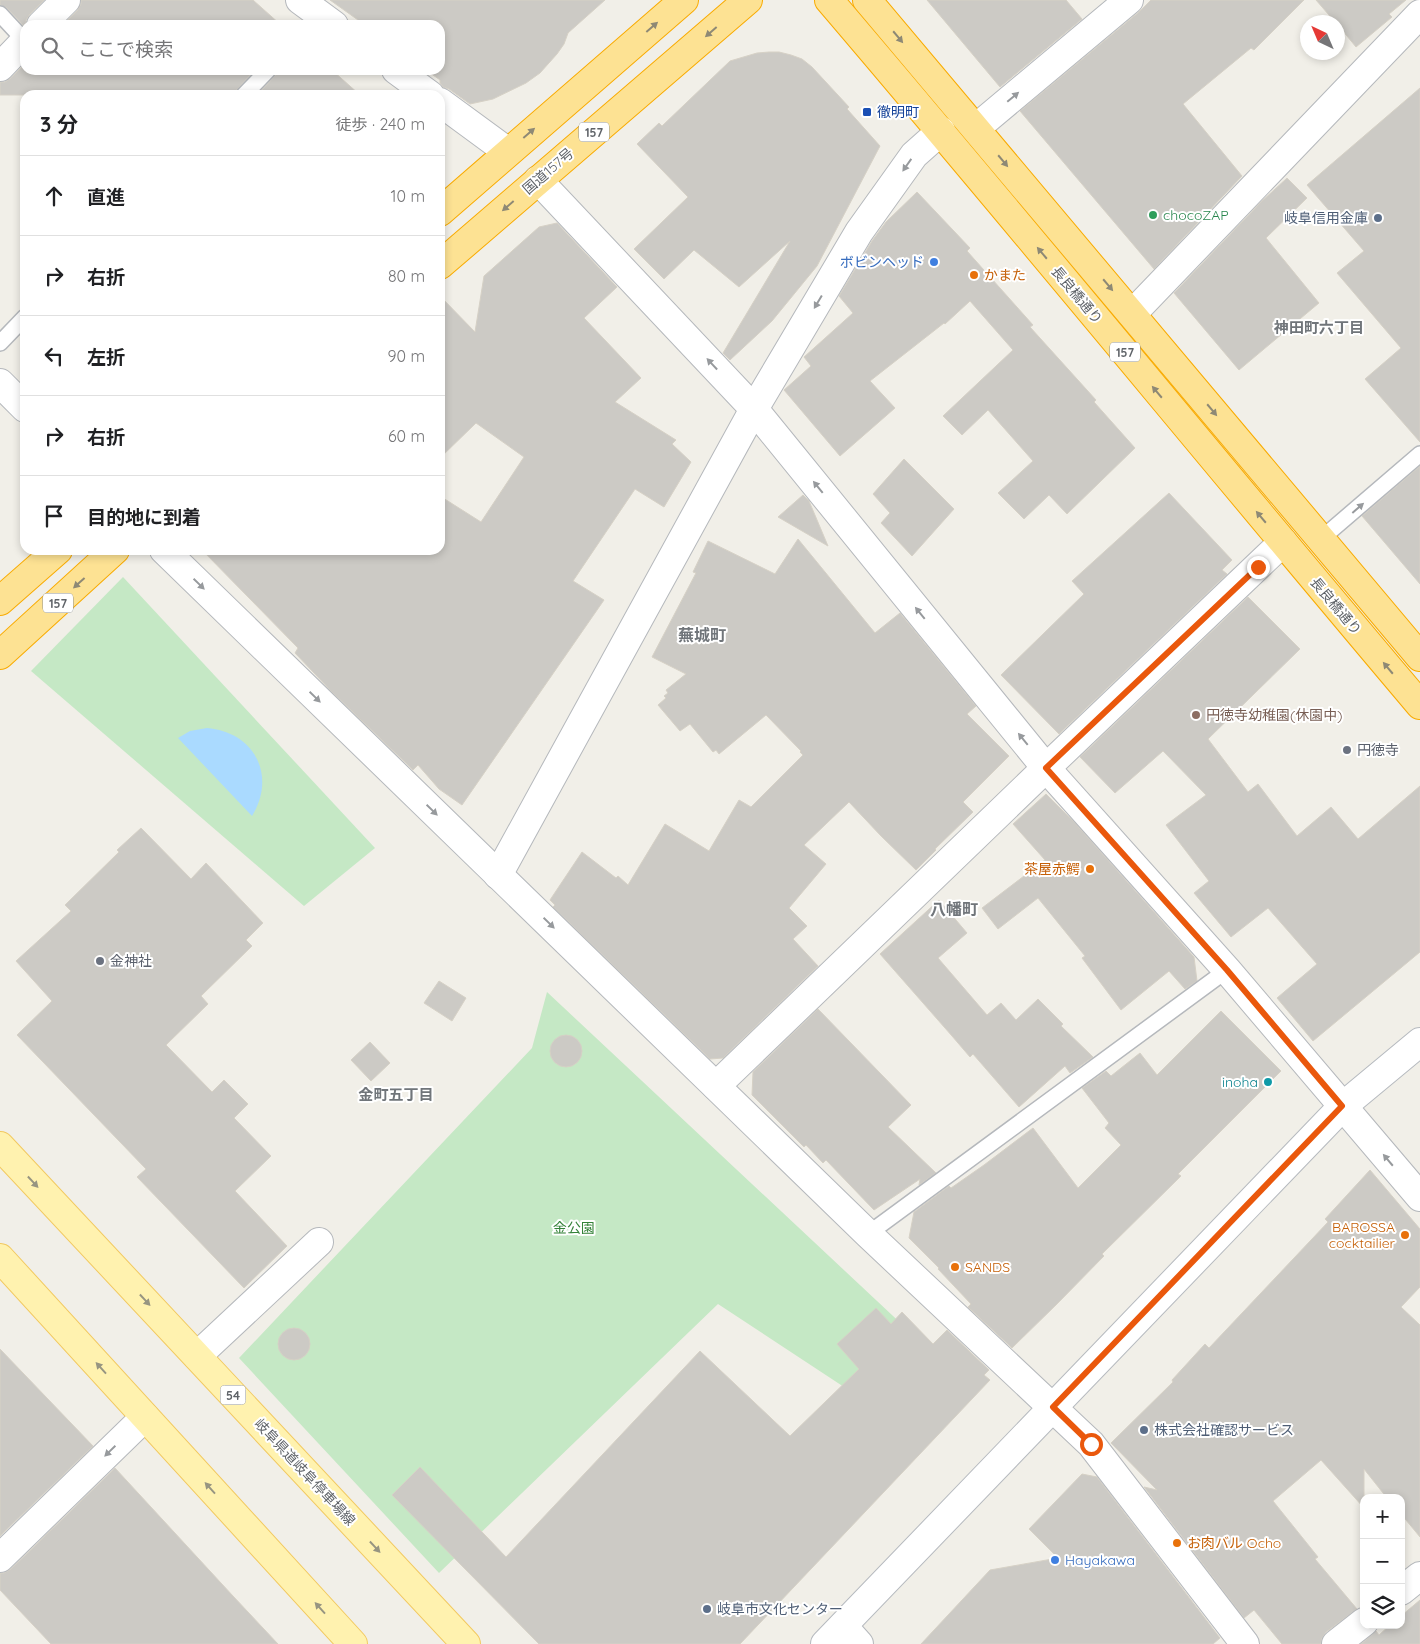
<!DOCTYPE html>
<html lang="ja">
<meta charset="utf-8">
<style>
body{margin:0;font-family:Quicksand,"Noto Sans JP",sans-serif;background:#f2f2f2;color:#202124}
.controls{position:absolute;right:15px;bottom:15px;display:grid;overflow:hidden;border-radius:10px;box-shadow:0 2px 8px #0003}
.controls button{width:45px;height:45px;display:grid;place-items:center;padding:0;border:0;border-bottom:1px solid #e0e0e0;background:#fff;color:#202124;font:25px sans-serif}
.compass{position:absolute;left:1300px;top:15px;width:45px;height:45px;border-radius:50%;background:#fff;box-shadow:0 2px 8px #0003;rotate:316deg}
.stop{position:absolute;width:15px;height:15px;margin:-11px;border:4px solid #ea580c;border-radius:50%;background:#fff}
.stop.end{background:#ea580c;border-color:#fff;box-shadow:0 1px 5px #0008}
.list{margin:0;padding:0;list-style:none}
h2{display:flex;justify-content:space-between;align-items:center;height:65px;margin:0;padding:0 20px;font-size:21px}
h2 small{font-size:16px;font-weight:400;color:#757577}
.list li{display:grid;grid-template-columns:32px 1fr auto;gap:15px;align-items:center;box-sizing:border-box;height:80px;padding:0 20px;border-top:1px solid #e0e0e0}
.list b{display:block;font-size:19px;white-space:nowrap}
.list em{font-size:16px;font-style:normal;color:#757577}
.icon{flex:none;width:28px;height:28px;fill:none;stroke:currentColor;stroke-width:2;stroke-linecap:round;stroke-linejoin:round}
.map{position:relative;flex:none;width:1420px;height:1644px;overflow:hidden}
.search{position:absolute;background:#fff;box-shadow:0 2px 8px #0003;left:20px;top:20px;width:425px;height:55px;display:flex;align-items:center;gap:12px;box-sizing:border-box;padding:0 18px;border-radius:15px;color:#757577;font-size:19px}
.panel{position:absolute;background:#fff;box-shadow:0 2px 8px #0003;left:20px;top:90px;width:425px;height:465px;border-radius:15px}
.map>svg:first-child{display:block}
.green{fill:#c5e8c5}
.water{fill:#aadaff}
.building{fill:#cccac5;stroke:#d6d1c6}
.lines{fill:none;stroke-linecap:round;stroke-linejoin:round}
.lane-casing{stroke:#b5b8bc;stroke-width:18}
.street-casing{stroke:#b5b8bc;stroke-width:30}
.secondary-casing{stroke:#b6babf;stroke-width:30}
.primary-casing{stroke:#f2c960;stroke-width:30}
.highway-casing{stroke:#f9ab00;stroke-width:30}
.lane{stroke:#fff;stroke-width:15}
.street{stroke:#fff;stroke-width:28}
.secondary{stroke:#fff;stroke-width:28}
.primary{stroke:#fff2af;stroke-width:28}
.highway{stroke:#fde293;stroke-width:28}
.oneway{fill:#8e8975}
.oneway2{fill:#979a9d}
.oneway3{fill:#979581}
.route{stroke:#ea580c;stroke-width:6}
.transit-dot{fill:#1a4fb4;stroke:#fff;stroke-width:2}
.leisure-dot{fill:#2e9e5b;stroke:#fff;stroke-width:2}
.service-dot{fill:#5c6f8a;stroke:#fff;stroke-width:2}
.shop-dot{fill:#3f7fe0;stroke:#fff;stroke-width:2}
.food-dot{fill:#e8710a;stroke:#fff;stroke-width:2}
.education-dot{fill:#8d6e63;stroke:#fff;stroke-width:2}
.worship-dot{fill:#6b7280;stroke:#fff;stroke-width:2}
.culture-dot{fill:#0f9aa8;stroke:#fff;stroke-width:2}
.labels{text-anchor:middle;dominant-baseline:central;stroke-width:4;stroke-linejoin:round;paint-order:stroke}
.shield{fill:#fff;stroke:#8f9295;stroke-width:1}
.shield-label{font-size:12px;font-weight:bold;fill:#5f6368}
.transit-label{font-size:14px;fill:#164399;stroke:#fff;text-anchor:start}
.street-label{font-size:14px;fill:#5f6368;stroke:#fff}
.leisure-label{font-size:14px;fill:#27864d;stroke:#fff;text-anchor:start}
.service-label{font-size:14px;fill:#4e5e75;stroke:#fff;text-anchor:start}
.shop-label{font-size:14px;fill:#366cbe;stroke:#fff;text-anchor:end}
.food-label{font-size:14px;fill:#c56008;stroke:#fff;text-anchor:start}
.education-label{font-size:14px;fill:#785e54;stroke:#fff;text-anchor:start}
.worship-label{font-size:14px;fill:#5b616d;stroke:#fff;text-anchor:start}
.culture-label{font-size:14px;fill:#0d838f;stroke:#fff;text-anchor:end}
.park-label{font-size:14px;fill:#348238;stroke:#fff}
.neighbourhood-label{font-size:15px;font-weight:bold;fill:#70757a;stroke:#fff}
.quarter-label{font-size:16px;font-weight:bold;fill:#70757a;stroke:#fff}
</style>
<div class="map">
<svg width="1420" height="1644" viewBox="0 0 1420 1644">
<rect width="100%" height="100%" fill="#f1efe8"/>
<!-- green -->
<g class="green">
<path d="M123,577L375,848L304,906L31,671Z"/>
<path d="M547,992L908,1330L844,1387L718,1304L439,1573L239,1358L532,1048Z"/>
</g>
<!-- water -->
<path class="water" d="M207,728C254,732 277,775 252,816L178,738L190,731Z"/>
<!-- building -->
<g class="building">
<path d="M0,0H44L30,14L26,20V25L24,26L7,8L0,5Z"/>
<path d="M81,0H253L281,25H63L77,11L81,4Z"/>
<path d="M330,0H605L568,33L564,44L557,54L540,73L526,83L493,99L470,104L449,89L443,87L440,83V80L426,70H440V25H365Z"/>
<path d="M927,0H1066L1082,19L1000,87Z"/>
<path d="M1151,0H1304L1254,50L1251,48L1183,104L1242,176L1154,269L1020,111L1139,12Z"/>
<path d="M1316,0H1406L1389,14L1392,17L1356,47L1338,25V22H1335Z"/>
<path d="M769,52H779L791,55L802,59L812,67L849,107L847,109L880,146L817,266L772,321L730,360L723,353L790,241L739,287L694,250L664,279L634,249L688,197L637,144L659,123L662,126L730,61L757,53Z"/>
<path d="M25,64V70H255L237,89L235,95H0V82H5L11,78Z"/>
<path d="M277,70H332L360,95H257L275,76Z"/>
<path d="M1420,88V442L1365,379L1401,348L1337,273L1364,251L1307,185Z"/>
<path d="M1287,178L1307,198L1266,238L1319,303L1239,370L1174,293L1262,201Z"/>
<path d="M917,192L970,248L967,251L1033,325L1030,327L1096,400L1094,402L1135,448L1067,514L1049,495L1024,519L998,493L1033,461L988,410L962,435L943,416L1013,350L970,301L945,324L944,323L870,381L895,408L840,456L784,390L811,366L804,357L853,313L839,296L872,241L886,222Z"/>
<path d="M557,223L617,287L584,318L641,378L615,402L676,440L672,444L691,462L664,507L635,489L573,581L604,600L462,805L439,789L418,765L413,770L332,692L295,653L298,648L202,550H440V496L481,522L524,457L476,423L440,458V296L475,332L484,276L539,227Z"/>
<path d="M904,459L954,509L912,556L881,523L890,513L873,494Z"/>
<path d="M1420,466V584L1362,516Z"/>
<path d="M1169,493L1232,560L1222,570L1227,574L1059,734L1001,675L1084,594L1072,581Z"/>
<path d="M803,495L809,501L828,546L778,517Z"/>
<path d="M798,539L875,633L900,613L976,706L967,714L1009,756L963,802L973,812L935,849L936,850L916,870L881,836L849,802L804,845L826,864L789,908L807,926L793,939L818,966L723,1058L710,1059L553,907L555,905L550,900L582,852L616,878L618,876L628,885L665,824L709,851L739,800L751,807L803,755L800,752L801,751L766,715L719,754L716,750L713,752L690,724L680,731L658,705L666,698L664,696L668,693L666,690L686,674L652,657L696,573L693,572L708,541L775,574Z"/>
<path d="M1248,597L1300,649L1208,739L1248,792L1258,784L1297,836L1331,807L1358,839L1420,786V952L1313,1041L1277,998L1317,964L1268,908L1231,937L1194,893L1209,881L1166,825L1206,795L1163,751L1115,793L1080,757Z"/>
<path d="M1046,794L1075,823L1194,957L1197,981L1185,989L1169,971L1121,1010L1082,958L1085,956L1038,898L998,929L982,908L1045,860L1013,824Z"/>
<path d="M141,828L191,879L206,863L263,923L246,940L252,946L201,996L208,1004L166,1045L212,1092L224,1080L248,1104L234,1118L271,1156L235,1191L287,1246L244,1288L137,1177L146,1169L17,1035L52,1001L16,961L71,911L65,905L119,852L117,850Z"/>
<path d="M939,900L967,933L938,958L987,1015L1001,1003L1016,1020L1038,999L1063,1024L1061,1026L1093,1057L1070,1073L1065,1066L1019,1107L973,1054L970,1057L952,1036L880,954Z"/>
<path d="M439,981L466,998L452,1021L424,1003Z"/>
<path d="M818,1009L911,1105L888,1127L936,1173L919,1185L920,1179L874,1210L826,1160L823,1163L806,1145L804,1147L752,1095L753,1072Z"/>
<path d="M1221,1011L1281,1071L1178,1174L1181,1176L1102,1254L1104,1256L1057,1304L1012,1348L968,1307L971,1304L938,1269L939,1268L909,1238L914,1212L949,1186L951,1188L984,1165L1033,1128L1078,1188L1121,1145L1105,1128L1109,1123L1082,1088L1106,1071L1111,1076L1140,1053L1157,1075Z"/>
<circle cx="566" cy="1051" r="16"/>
<path d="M370,1042L390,1063L371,1081L351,1060Z"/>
<path d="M1370,1170L1420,1229V1287L1401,1307L1420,1325V1537L1401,1514V1498H1387L1364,1469V1508L1321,1460L1273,1501L1318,1557L1315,1559L1357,1609L1326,1632L1322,1638L1321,1644H1282L1254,1610L1244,1618L1144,1487L1157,1490L1111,1443L1173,1382L1172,1380L1205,1344L1209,1348L1328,1222L1325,1219Z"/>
<path d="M876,1308L891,1324L902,1312L933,1344L947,1330L989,1370L984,1375L990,1380L740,1644H539L392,1495L420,1467L506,1557L700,1351L790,1436L859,1369L837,1344Z"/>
<circle cx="294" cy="1344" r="16"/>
<path d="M0,1349L93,1446L0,1536Z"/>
<path d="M115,1468L233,1596L278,1644H51L0,1590V1573H4L11,1569Z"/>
<path d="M1082,1474L1097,1477L1220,1638L1213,1644H921L990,1570L1058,1558L1029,1529Z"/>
<path d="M1420,1600V1644H1361L1376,1631L1379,1635L1390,1625H1401V1616Z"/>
</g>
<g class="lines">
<!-- lane casing -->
<g class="lane-casing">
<g id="lane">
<path d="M0,14L25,41"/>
<path d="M244,95L268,70"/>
<path d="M0,343L25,317"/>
<path d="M1321,539L1420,454"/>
<path d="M868,1234L1227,970"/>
</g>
</g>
<!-- street casing -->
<g class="street-casing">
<g id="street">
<path d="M300,0L334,25"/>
<path d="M41,25L66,0"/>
<path d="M0,67L25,41"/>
<path d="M396,70L430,95"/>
<path d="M440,102L508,152"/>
<path d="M976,128L1129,0"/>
<path d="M538,180L754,409L1046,768L1227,970L1420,1197"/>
<path d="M1132,314L1420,14"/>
<path d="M0,383L25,408"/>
<path d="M164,550L868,1234L1091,1444L1245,1644"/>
<path d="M498,875L754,409L859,232L914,155L941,131"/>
<path d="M716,1086L1046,768L1283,542"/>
<path d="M197,1356L319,1242"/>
<path d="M0,1558L145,1417"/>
<path d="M1401,1591L1420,1576"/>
<path d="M843,1626L859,1644"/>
<path d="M1336,1644L1364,1622"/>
</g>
</g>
<!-- secondary casing -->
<g class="secondary-casing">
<path id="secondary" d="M825,1644L1343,1106L1420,1042"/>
</g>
<!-- primary casing -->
<g class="primary-casing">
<g id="primary">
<path d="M0,1146L466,1644"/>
<path d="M0,1258L353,1644"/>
</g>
</g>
<!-- highway casing -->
<g class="highway-casing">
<g id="highway">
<path d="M829,0C1028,233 1222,471 1420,705"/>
<path d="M867,0L1420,657"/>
<path d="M440,212L684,0"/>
<path d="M440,265L748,0"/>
<path d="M0,601L58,550"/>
<path d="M0,655L115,550"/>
</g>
</g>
<!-- lane -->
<use href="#lane" class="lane"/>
<!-- street -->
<use href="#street" class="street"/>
<!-- secondary -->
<use href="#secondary" class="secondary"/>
<!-- primary -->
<use href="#primary" class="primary"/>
<!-- highway -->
<use href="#highway" class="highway"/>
</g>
<!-- one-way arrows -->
<defs><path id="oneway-solid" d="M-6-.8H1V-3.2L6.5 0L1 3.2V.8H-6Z" transform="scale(1.25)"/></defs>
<g class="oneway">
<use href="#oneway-solid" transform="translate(652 27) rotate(-41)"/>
<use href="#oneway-solid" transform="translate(711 32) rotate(139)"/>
<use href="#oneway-solid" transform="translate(898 37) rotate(50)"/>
<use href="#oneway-solid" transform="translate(529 133) rotate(-41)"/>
<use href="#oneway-solid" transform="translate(1003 161) rotate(50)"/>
<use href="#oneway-solid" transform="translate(508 206) rotate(139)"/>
<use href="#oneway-solid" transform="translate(1042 253) rotate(-130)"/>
<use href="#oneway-solid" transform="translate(1108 285) rotate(50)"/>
<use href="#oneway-solid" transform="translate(1157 392) rotate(-130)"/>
<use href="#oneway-solid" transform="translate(1212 410) rotate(50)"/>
<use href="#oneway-solid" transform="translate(1261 517) rotate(-130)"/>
<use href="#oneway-solid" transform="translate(79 583) rotate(138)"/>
<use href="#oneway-solid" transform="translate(1388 668) rotate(-130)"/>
</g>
<g class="oneway2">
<use href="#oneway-solid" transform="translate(1013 97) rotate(-40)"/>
<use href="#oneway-solid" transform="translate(907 165) rotate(125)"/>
<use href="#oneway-solid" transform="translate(818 302) rotate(121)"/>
<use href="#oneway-solid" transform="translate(712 364) rotate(-133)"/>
<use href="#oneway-solid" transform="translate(818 487) rotate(-129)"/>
<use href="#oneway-solid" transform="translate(1358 508) rotate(-41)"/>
<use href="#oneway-solid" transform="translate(199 584) rotate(44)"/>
<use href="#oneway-solid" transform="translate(920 613) rotate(-129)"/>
<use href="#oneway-solid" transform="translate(315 697) rotate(44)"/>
<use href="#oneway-solid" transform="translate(1023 739) rotate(-129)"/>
<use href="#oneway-solid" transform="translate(432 810) rotate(44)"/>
<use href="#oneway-solid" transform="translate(549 923) rotate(44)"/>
<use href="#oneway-solid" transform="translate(1388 1160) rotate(-130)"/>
<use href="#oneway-solid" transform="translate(110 1451) rotate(136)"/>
</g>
<g class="oneway3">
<use href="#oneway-solid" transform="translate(33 1182) rotate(47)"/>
<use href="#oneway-solid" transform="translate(145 1300) rotate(47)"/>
<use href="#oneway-solid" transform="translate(101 1368) rotate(-132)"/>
<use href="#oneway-solid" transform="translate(210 1488) rotate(-132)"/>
<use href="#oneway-solid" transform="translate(375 1547) rotate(47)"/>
<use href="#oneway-solid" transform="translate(320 1608) rotate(-132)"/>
</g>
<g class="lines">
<!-- route -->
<path class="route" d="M1091,1444L1053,1407L1342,1106L1227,970L1046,768L1258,567"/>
</g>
<!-- markers -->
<rect class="transit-dot" x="862" y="107" width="10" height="10" rx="2.5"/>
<circle class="leisure-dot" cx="1153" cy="215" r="5"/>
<g class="service-dot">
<circle cx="1378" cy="218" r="5"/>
<circle cx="1144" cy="1430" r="5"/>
<circle cx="707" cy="1609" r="5"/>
</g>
<g class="shop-dot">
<circle cx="934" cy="262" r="5"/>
<circle cx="1055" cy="1560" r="5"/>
</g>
<g class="food-dot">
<circle cx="974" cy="275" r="5"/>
<circle cx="1090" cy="869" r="5"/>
<circle cx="1405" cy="1235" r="5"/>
<circle cx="955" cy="1267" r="5"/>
<circle cx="1177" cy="1543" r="5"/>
</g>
<circle class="education-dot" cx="1196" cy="715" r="5"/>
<g class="worship-dot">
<circle cx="1347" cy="750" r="5"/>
<circle cx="100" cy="961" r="5"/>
</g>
<circle class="culture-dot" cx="1268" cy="1082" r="5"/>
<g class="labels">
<!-- shield labels -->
<g class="shield">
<rect x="579" y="122.5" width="30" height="19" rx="4"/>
<rect x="1110" y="342.5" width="30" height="19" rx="4"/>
<rect x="43" y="593.5" width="30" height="19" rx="4"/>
<rect x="220.5" y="1385.5" width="25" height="19" rx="4"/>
</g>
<g class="shield-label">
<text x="594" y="132">157</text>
<text x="1125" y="352">157</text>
<text x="58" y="603">157</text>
<text x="233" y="1395">54</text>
</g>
<!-- transit labels -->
<g class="transit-label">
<text x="877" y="112">徹明町</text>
</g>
<!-- street labels -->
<g class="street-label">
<text transform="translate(548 171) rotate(-41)">国道157号</text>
<text transform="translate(1077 295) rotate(50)">長良橋通り</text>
<text transform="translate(1336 606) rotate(50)">長良橋通り</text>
<text transform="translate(305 1472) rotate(47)">岐阜県道岐阜停車場線</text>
</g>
<!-- leisure labels -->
<g class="leisure-label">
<text x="1163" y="215">chocoZAP</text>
</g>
<!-- service labels -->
<g class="service-label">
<text x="1368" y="218" text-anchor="end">岐阜信用金庫</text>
<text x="1154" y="1430">株式会社確認サービス</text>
<text x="717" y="1609">岐阜市文化センター</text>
</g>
<!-- shop labels -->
<g class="shop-label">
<text x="924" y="262">ボビンヘッド</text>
<text x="1065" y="1560" text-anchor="start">Hayakawa</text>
</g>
<!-- food labels -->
<g class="food-label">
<text x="984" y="275">かまた</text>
<text x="1080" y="869" text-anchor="end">茶屋赤鰐</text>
<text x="1395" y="1227" text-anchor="end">BAROSSA<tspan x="1395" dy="16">cocktailier</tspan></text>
<text x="965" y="1267">SANDS</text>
<text x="1187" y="1543">お肉バル Ocho</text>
</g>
<!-- education labels -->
<g class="education-label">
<text x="1206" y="715">円徳寺幼稚園(休園中)</text>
</g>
<!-- worship labels -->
<g class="worship-label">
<text x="1357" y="750">円徳寺</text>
<text x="110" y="961">金神社</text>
</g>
<!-- culture labels -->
<g class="culture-label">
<text x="1258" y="1082">inoha</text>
</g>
<!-- park labels -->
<g class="park-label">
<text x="574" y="1228">金公園</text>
</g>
<!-- neighbourhood labels -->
<g class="neighbourhood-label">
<text x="1319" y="327">神田町六丁目</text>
<text x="396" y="1094">金町五丁目</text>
</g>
<!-- quarter labels -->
<g class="quarter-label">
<text x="702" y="635">蕪城町</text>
<text x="954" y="909">八幡町</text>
</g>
</g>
</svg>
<div class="controls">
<button>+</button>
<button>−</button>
<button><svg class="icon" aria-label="layers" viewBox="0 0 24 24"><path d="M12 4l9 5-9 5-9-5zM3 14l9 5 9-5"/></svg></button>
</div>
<svg class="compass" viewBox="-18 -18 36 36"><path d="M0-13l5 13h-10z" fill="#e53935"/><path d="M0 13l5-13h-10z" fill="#757577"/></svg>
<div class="stop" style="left:1091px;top:1444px"></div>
<div class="stop end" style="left:1258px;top:567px"></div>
<div class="search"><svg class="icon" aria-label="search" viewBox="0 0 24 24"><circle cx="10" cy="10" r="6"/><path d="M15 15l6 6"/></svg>ここで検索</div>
<section class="panel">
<h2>3 分<small>徒歩 · 240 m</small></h2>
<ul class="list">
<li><svg class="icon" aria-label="ahead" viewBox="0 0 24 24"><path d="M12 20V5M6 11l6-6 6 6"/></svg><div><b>直進</b></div><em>10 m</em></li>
<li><svg class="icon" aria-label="right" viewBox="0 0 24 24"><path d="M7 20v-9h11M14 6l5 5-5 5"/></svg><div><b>右折</b></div><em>80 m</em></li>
<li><svg class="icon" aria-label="left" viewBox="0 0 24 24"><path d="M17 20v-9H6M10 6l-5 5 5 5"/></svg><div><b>左折</b></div><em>90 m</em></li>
<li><svg class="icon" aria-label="right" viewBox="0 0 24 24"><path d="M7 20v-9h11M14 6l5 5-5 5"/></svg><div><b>右折</b></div><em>60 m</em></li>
<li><svg class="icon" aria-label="arrive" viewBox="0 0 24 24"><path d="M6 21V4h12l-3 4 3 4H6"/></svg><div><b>目的地に到着</b></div></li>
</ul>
</section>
</div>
